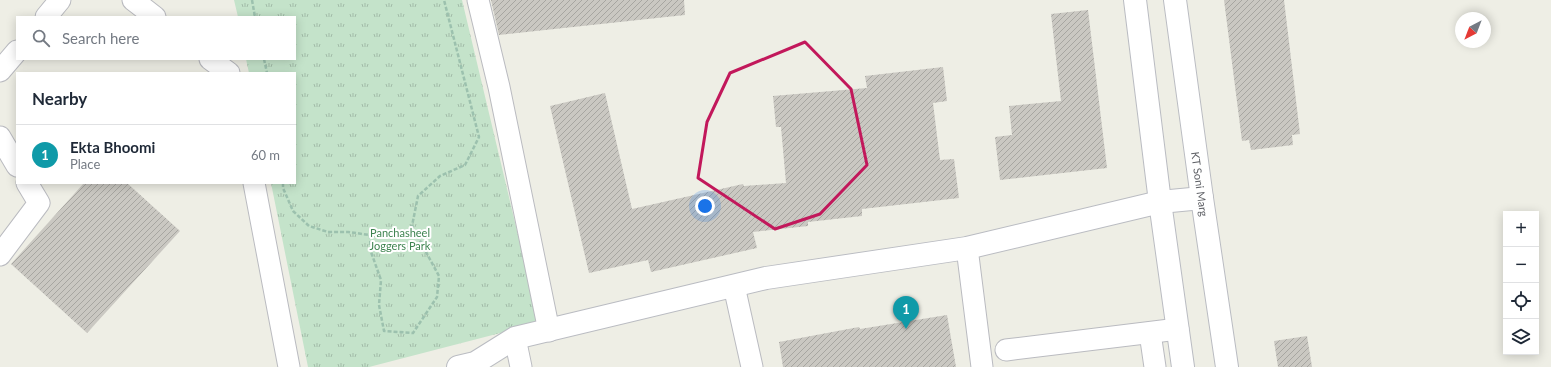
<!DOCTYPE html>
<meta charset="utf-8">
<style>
body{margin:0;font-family:Lato,sans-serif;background:#f2f2f3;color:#1f2937}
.controls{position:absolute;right:12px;bottom:12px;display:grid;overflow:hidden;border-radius:0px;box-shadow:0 2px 10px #0003}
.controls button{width:36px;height:36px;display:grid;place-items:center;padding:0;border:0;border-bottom:1px solid #e0e1e3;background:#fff;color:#1f2937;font:20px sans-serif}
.compass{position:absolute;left:1455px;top:12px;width:36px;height:36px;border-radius:50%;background:#fff;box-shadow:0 2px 10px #0003;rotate:222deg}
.you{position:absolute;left:705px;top:206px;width:14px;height:14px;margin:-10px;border:3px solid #fff;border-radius:50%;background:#1a73e8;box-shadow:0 0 0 6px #1a73e833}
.badge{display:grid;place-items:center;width:26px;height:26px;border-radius:50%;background:#0f766e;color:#fff;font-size:13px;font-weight:700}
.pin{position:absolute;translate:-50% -33px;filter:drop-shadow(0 1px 2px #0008)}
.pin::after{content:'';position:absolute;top:21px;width:14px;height:12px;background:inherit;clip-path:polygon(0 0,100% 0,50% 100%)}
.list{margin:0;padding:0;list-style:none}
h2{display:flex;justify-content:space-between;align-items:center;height:52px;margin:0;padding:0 16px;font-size:17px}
h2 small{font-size:13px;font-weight:400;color:#747a83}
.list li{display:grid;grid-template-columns:26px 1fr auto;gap:12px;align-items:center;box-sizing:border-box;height:60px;padding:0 16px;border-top:1px solid #e0e1e3}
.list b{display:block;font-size:15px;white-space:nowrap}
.list p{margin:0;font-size:13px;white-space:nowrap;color:#747a83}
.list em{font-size:13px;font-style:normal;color:#747a83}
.icon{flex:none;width:22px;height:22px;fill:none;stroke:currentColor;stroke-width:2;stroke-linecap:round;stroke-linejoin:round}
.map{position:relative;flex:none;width:1551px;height:367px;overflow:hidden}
.search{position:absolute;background:#fff;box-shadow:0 2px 10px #0003;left:16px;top:16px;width:280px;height:44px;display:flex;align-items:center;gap:10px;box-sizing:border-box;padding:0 14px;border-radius:0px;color:#747a83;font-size:15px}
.panel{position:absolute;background:#fff;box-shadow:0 2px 10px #0003;left:16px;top:72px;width:280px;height:112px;border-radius:0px}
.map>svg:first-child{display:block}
.park{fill:url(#park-tufts)}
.building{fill:url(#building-hatch)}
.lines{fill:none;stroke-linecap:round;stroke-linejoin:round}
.street-casing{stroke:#babbc0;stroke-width:23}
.secondary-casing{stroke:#babcc2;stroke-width:24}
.path{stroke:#9cc1ae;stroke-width:2.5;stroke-dasharray:4 2;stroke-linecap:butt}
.street{stroke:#fff;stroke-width:21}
.secondary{stroke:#fff;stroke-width:22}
.marked{fill:none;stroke:#c2185b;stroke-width:3;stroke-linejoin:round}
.labels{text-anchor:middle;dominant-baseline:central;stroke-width:4;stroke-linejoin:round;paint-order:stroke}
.street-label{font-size:11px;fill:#5d5f64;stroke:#fff}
.park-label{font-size:11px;fill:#3d834f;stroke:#fff}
</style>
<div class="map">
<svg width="1551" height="367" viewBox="0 0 1551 367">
<defs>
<pattern id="park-tufts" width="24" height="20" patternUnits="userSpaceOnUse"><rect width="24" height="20" fill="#c4e3ca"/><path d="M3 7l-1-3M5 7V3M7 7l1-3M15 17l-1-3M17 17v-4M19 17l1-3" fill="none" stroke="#a2bba8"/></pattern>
<pattern id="building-hatch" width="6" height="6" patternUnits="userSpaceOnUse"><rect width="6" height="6" fill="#cac8c2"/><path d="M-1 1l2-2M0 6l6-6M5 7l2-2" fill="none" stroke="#a7a6a1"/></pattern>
</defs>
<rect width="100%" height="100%" fill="#eeeee5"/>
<!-- park -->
<path class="park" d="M234,0H462L539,323L369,367H308L271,183H295V73H249L246,59H295V17H238Z"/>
<!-- building -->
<g class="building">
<path d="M491,0H684L685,15L499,35Z"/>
<path d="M1224,0H1284L1300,134L1292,135L1293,145L1251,150L1249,140L1242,141Z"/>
<path d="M1088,10L1107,168L1000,180L995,137L1012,135L1009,106L1061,101L1051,14Z"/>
<path d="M943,67L947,101L933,103L940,160L954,159L959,198L862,209V216L808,222V226L753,232L757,248L651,272L648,260L589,273L550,106L605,93L632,209L743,184L744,186L786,183L781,127H776L773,96L867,88L865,76Z"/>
<path d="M84,183H127L180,231L87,333L11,264Z"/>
<path d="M947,315L956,367H783L779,342L859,327L860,329Z"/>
<path d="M1307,336L1312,367H1278L1274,341Z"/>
</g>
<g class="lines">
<!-- street casing -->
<g class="street-casing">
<g id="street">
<path d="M133,0L155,17"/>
<path d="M478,0L499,87L549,331"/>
<path d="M46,17L60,0"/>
<path d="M210,59L229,73"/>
<path d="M0,71L17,51"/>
<path d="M0,137L17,166"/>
<path d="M254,183L289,367"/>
<path d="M967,248L982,367"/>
<path d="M0,255L39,203L27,183"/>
<path d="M734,286L752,367"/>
<path d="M1150,333L1155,367"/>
<path d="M515,338L521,367"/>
<path d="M1006,350L1178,329"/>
</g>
</g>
<!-- secondary casing -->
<g class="secondary-casing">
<g id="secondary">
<path d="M1135,0L1160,202L1183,367"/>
<path d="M1175,0L1202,198L1227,367"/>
<path d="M458,367L475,363L515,338L766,278L967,248L1160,202L1202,198"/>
</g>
</g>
<!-- path -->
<g class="path">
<path d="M252,0L255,17"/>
<path d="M264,59L267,73"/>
<path d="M283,183V188L293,211L309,226L328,232H348L370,235L371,252L381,280L379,305L384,331L413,333L437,297L439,276L412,226L418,196L440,176L465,165L479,137L444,0"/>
</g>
<!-- street -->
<use href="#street" class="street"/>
<!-- secondary -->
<use href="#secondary" class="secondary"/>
</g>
<!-- marked area -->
<path class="marked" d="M805,42L851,89L867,165L820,214L775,229L698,178L707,122L730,73Z"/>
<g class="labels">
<!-- street labels -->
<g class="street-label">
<text transform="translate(1200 184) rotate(82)">KT Soni Marg</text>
</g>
<!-- park labels -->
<g class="park-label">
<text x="400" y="232">Panchasheel<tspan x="400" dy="13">Joggers Park</tspan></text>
</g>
</g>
</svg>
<div class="controls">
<button>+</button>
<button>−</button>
<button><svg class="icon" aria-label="locate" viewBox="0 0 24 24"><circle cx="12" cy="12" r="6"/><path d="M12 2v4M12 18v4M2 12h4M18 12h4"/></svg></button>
<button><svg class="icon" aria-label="layers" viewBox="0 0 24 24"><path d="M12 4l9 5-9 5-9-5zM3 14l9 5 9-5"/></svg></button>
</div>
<svg class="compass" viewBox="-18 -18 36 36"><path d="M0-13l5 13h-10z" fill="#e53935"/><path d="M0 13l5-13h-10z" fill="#747a83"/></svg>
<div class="you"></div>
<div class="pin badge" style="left:906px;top:329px;background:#0f9aa8">1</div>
<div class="search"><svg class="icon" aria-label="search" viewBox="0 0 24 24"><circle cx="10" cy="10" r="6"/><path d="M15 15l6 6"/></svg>Search here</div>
<section class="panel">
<h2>Nearby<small></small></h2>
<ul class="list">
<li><span class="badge" style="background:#0f9aa8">1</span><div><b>Ekta Bhoomi</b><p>Place</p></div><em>60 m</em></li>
</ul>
</section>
</div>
